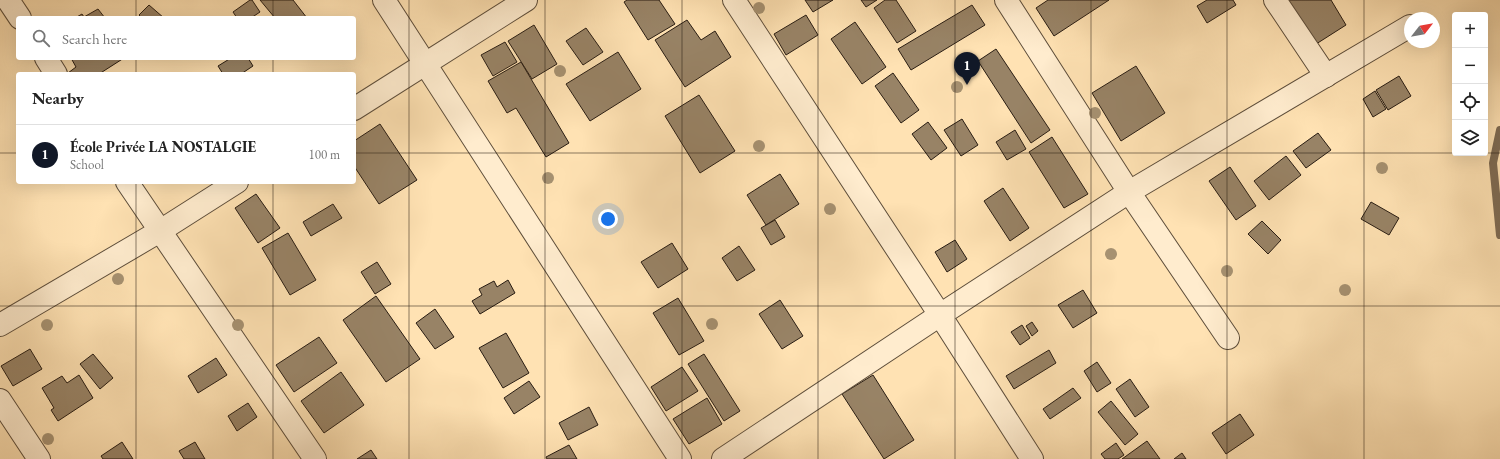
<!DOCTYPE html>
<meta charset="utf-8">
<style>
body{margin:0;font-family:"EB Garamond",serif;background:#f6f6f6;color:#222}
.controls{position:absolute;right:12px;top:12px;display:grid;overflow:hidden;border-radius:4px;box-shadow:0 4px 16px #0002}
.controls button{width:36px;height:36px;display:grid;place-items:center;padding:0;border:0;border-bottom:1px solid #e0e0e0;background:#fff;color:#222;font:20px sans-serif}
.compass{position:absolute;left:1404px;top:12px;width:36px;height:36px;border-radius:50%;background:#fff;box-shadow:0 4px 16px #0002;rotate:59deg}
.you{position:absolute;left:608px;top:219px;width:14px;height:14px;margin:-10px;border:3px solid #fff;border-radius:50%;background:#1a73e8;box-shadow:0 0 0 6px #1a73e833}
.badge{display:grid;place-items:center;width:26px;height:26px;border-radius:50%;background:#111827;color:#fff;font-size:13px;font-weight:700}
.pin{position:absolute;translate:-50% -33px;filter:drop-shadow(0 1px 2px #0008)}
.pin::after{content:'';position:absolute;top:21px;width:14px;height:12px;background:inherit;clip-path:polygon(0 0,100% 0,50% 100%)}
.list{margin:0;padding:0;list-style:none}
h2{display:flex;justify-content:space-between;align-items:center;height:52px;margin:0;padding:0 16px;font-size:17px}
h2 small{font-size:13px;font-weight:400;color:#767676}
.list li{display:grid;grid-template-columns:26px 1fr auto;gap:12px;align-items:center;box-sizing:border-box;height:60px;padding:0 16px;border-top:1px solid #e0e0e0}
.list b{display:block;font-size:15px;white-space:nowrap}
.list p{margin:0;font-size:13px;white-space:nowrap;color:#767676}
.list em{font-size:13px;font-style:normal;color:#767676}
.icon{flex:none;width:22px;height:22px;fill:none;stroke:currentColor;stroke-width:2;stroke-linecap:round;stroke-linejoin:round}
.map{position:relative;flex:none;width:1500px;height:459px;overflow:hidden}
.search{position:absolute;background:#fff;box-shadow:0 4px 16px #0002;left:16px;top:16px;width:340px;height:44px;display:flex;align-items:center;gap:10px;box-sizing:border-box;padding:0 14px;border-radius:4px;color:#767676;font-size:15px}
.panel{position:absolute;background:#fff;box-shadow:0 4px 16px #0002;left:16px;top:72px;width:340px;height:112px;border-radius:4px}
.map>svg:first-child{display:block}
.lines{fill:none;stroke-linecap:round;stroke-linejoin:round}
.stream{stroke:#7e6b53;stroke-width:8}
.building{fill:#988366;stroke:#291d13}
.minor-casing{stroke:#5e4e3b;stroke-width:24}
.minor{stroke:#ffecce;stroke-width:22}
.tree{fill:#a69171}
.grid{fill:none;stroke:#291d13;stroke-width:1;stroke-opacity:0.55}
</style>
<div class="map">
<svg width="1500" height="459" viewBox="0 0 1500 459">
<rect width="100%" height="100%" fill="#ffe2b3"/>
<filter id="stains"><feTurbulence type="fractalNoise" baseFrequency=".005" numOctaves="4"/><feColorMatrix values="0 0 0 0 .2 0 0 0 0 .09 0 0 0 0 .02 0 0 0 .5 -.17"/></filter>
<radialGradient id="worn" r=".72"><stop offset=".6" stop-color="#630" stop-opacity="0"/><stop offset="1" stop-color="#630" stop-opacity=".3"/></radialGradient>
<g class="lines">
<!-- stream -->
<path class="stream" d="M1500,130L1493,163L1500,235"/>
</g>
<!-- building -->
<g class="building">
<path d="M250,0H252L260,12L251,18H237L233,12Z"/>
<path d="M260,0H293L307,18H275Z"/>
<path d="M627,0H659L675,24L648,40L624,2Z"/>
<path d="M805,0H833L813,12Z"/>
<path d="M861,0H877L866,7Z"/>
<path d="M885,0H896L916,31L897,43L874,8Z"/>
<path d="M1048,0H1109L1054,36L1036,8Z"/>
<path d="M1207,0H1233L1236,5L1207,23L1197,6Z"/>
<path d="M1285,0H1331L1346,25L1313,46Z"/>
<path d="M149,5L164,18H142L139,15Z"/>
<path d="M972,5L985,25L911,70L898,49Z"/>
<path d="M98,9L105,18H75L82,14L84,17Z"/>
<path d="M806,15L818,35L786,55L774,34Z"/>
<path d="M687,20L701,40L715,31L731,57L685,87L655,40Z"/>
<path d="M855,22L886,67L862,84L831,39Z"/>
<path d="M534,25L557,64L532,79L508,41Z"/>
<path d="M586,28L603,52L583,65L566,41Z"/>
<path d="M505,42L517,62L493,76L481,55Z"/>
<path d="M996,49L1050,130L1031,143L978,61Z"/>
<path d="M618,52L641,89L590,121L566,84Z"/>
<path d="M71,58H124L99,74H69L68,73L76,67Z"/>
<path d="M231,58H248L253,66L241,74H223L218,66Z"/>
<path d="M521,62L569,143L546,157L516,108L507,113L488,81Z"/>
<path d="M1136,66L1165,113L1121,141L1092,93Z"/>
<path d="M893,73L919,110L901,123L875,86Z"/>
<path d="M1399,76L1411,96L1388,110L1376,90Z"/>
<path d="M1375,91L1386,109L1373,117L1363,99Z"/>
<path d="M699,95L735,151L700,173L665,116Z"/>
<path d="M962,119L978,145L961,156L944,130Z"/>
<path d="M928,122L947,148L931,160L912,134Z"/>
<path d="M380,124L417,180L379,204L354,166V141Z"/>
<path d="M1015,130L1026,149L1007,160L996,142Z"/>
<path d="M1318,133L1331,150L1306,168L1293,151Z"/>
<path d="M1052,137L1088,194L1064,208L1029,152Z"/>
<path d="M1286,156L1301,175L1269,200L1254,181Z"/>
<path d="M1230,167L1256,206L1236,220L1209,181Z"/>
<path d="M780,174L799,204L766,225L747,195Z"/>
<path d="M1003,188L1029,228L1010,241L984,201Z"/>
<path d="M256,194L280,228L258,243L235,208Z"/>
<path d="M1371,202L1399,218L1389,235L1361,219Z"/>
<path d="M333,204L342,218L311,236L303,222Z"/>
<path d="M775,220L785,237L771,245L761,228Z"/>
<path d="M1262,221L1281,240L1268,254L1248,234Z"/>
<path d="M288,233L316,280L290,295L262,248Z"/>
<path d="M955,240L967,259L947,272L935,252Z"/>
<path d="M672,243L688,269L658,288L641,262Z"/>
<path d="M739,246L755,270L737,281L722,258Z"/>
<path d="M377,262L391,284L375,294L361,272Z"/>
<path d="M508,280L515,293L480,314L472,301L482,295L479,289L494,281L497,287Z"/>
<path d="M1083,290L1097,313L1073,328L1058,305Z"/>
<path d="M376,296L420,359L386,382L343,320Z"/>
<path d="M678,298L704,341L679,355L653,313Z"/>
<path d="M780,300L803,336L782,349L759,314Z"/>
<path d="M435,309L454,337L435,349L416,323Z"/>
<path d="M1032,322L1038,331L1032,336L1026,326Z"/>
<path d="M1022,325L1030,338L1020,345L1011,332Z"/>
<path d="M506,333L529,373L503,388L479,348Z"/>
<path d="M319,337L337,363L294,392L276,365Z"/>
<path d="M30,349L42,369L13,386L1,366Z"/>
<path d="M1049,350L1056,363L1014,389L1006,376Z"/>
<path d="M93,354L113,378L100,389L80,364Z"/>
<path d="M704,354L740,411L724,421L688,364Z"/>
<path d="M216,358L227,375L198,393L188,376Z"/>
<path d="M1097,362L1111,383L1097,392L1084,371Z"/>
<path d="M682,367L698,391L666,411L651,387Z"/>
<path d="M341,372L364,405L324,433L301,401Z"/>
<path d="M79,375L93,398L58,421L51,410L54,408L42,388L62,376L67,383Z"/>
<path d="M873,375L914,440L884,459L842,394Z"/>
<path d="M1130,379L1149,407L1135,417L1116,389Z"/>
<path d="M529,381L540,397L514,414L504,398Z"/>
<path d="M1073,388L1081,398L1050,419L1043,409Z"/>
<path d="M707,398L722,424L689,444L673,419Z"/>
<path d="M1111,401L1138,434L1125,445L1098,412Z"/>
<path d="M248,403L257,417L237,431L228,416Z"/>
<path d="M589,407L598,425L568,440L559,423Z"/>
<path d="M1240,414L1254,435L1226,454L1212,433Z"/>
<path d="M1147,441L1160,459H1122Z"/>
<path d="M122,442L133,459H103L101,456Z"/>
<path d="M195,442L205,459H184L179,451Z"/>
<path d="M1116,443L1124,455L1118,459H1105L1101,454Z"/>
<path d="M569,445L577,459H547L546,457Z"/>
<path d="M371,450L377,459H357Z"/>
<path d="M1182,453L1186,459H1174Z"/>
</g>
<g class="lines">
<!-- minor casing -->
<g class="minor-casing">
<g id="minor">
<path d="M8,0L20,18"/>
<path d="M384,0L680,459"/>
<path d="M734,0L940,315L1032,459"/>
<path d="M1006,0L1129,192L1228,338"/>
<path d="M1275,0L1326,76"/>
<path d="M46,58L56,74"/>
<path d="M354,109L526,0"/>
<path d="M127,182L315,459"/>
<path d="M0,325L160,231L237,182"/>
<path d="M0,400L39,459"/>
<path d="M723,459L940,315L1129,192L1410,26"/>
</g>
</g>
<!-- minor -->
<use href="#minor" class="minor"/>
</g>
<!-- trees -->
<g class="tree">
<circle cx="759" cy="8" r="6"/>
<circle cx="560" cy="71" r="6"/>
<circle cx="957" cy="87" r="6"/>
<circle cx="1095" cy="113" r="6"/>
<circle cx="759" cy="146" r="6"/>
<circle cx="1382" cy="168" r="6"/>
<circle cx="548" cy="178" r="6"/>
<circle cx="830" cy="209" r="6"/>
<circle cx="1111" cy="254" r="6"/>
<circle cx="1227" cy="271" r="6"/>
<circle cx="118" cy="279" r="6"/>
<circle cx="1345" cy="290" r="6"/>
<circle cx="712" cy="324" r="6"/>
<circle cx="47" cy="325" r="6"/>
<circle cx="238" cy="325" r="6"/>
<circle cx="48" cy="439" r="6"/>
</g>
<!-- grid -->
<path class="grid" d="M136,0V18M273,0V18M409,0V459M545,0V459M682,0V459M818,0V459M955,0V459M1091,0V459M1227,0V459M1364,0V459M136,58V74M273,58V74M0,153H18M354,153H1455M1455,153H1485M1485,153H1500M136,182V459M273,182V459M0,306H1500"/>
<rect width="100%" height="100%" filter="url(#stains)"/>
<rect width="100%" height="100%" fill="url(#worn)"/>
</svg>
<div class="controls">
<button>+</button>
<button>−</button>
<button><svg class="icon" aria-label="locate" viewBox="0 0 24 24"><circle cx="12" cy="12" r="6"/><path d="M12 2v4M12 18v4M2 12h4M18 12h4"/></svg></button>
<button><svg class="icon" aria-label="layers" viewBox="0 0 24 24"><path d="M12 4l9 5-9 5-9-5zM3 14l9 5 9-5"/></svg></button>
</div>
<svg class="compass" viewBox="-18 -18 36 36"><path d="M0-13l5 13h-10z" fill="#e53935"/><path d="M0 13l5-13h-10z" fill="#767676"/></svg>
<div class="you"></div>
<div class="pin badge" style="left:967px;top:85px">1</div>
<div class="search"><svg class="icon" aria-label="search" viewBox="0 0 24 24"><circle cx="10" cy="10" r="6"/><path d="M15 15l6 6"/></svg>Search here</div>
<section class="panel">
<h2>Nearby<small></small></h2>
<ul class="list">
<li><span class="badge">1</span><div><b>École Privée LA NOSTALGIE</b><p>School</p></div><em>100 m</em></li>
</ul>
</section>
</div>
